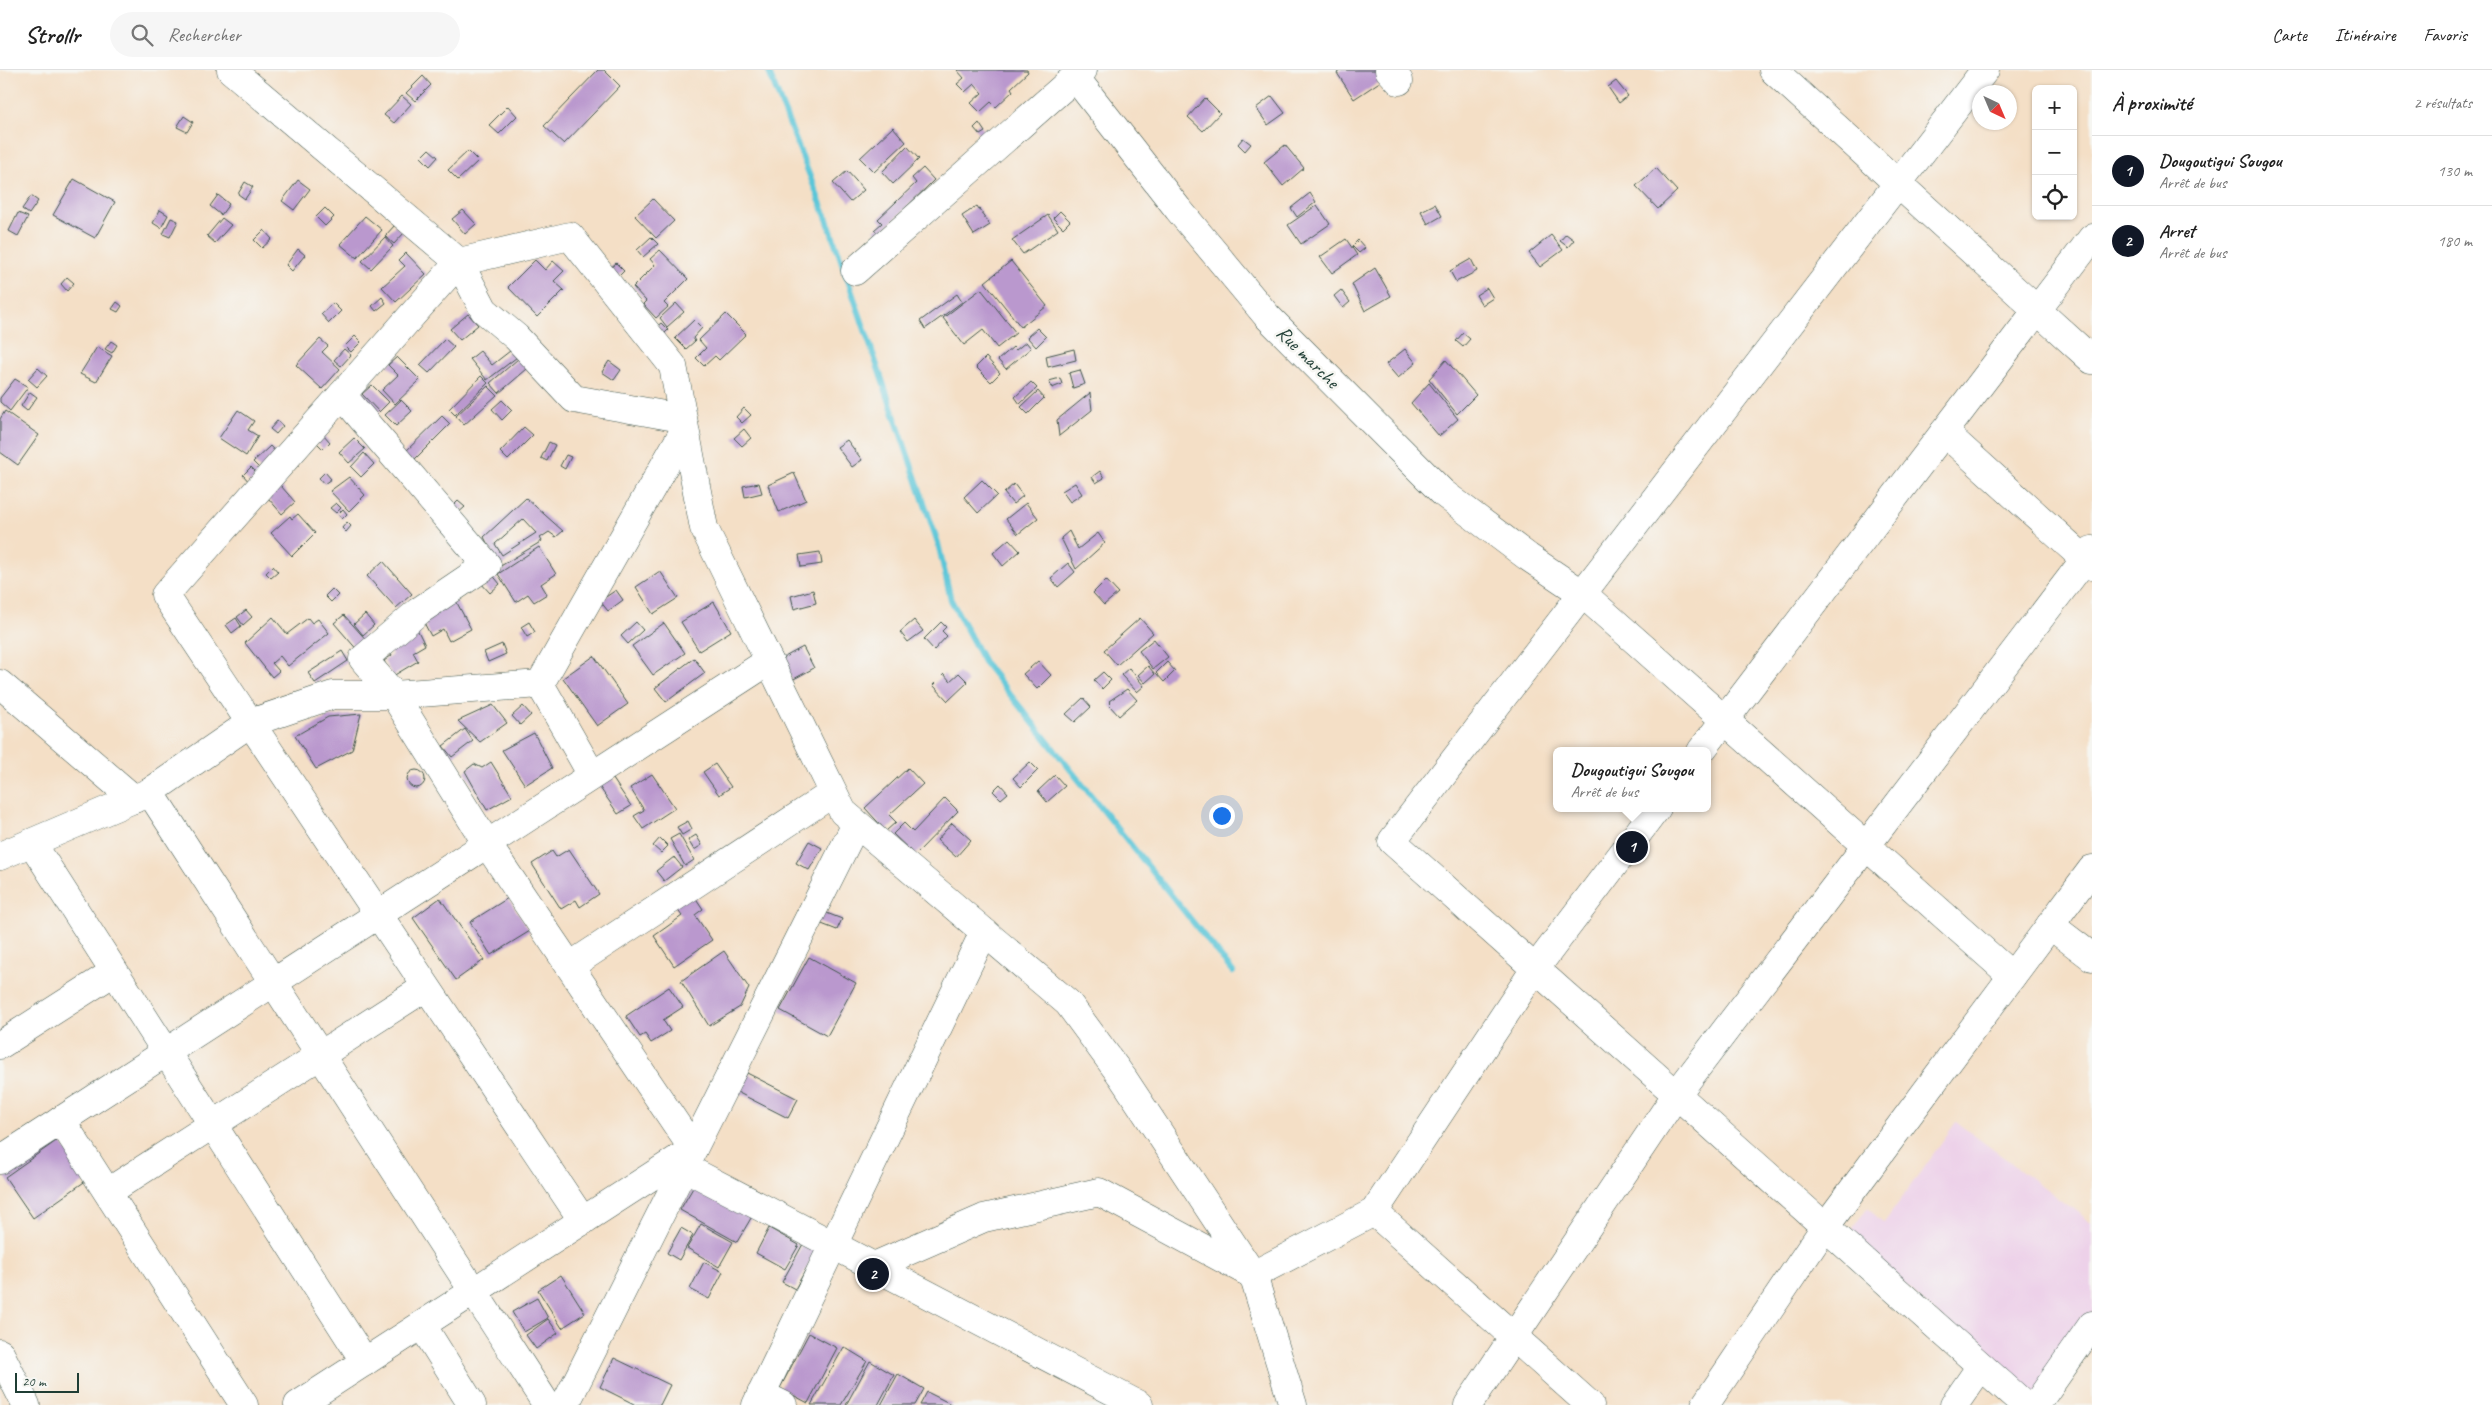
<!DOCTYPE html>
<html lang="fr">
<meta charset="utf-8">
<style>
body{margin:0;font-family:Caveat,sans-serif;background:#f6f6f6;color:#222}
.controls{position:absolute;right:15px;top:15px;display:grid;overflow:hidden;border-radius:8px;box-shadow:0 1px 4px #0004}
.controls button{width:45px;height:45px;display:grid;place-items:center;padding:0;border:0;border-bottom:1px solid #e0e0e0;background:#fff;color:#222;font:25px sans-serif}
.compass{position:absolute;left:1972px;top:15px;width:45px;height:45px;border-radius:50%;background:#fff;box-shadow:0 1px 4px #0004;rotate:136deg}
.scale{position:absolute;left:15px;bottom:12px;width:64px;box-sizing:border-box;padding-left:5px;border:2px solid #1f3d34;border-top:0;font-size:14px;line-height:18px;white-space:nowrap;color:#1f3d34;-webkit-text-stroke:4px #f6f6f2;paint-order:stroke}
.you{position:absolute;left:1221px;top:745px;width:18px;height:18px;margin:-12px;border:4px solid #fff;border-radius:50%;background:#1a73e8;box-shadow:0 0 0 8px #1a73e833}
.badge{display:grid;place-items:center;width:32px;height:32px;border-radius:50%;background:#111827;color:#fff;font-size:16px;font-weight:700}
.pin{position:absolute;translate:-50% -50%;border:2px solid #fff;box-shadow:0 1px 5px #0006}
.popup{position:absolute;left:1553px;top:677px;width:158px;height:65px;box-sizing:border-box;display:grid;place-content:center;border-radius:8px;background:#fff;filter:drop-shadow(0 1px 4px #0005);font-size:16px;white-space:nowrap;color:#767676}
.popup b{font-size:19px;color:#222}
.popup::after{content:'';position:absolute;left:50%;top:100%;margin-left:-10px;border:10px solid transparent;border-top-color:#fff}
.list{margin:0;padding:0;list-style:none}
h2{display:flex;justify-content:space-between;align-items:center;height:65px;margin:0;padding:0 20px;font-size:21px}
h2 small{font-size:16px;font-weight:400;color:#767676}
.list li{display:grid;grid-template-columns:32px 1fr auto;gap:15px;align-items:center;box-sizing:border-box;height:70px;padding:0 20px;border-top:1px solid #e0e0e0}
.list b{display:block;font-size:19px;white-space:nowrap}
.list p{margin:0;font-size:16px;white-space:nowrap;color:#767676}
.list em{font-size:16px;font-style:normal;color:#767676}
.icon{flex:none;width:28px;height:28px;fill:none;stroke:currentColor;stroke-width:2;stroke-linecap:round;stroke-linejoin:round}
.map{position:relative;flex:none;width:2092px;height:1335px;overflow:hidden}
header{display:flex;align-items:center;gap:30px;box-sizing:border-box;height:70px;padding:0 25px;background:#fff;border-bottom:1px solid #e0e0e0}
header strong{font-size:24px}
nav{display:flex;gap:28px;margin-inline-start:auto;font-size:18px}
.search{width:350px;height:45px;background:#f6f6f6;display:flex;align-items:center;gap:12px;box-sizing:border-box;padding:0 18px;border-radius:28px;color:#767676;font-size:19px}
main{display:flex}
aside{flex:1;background:#fff}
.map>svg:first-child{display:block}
.built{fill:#edd1e9}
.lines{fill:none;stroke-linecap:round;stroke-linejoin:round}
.stream{stroke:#5cc6d8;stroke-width:6}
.building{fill:#ba98ce;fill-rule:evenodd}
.minor-casing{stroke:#3f554a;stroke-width:29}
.minor{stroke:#fff;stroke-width:28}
.labels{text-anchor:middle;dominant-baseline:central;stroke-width:5;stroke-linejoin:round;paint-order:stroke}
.street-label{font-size:20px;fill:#1f3d34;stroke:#f6f6f2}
</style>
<header>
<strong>Strollr</strong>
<div class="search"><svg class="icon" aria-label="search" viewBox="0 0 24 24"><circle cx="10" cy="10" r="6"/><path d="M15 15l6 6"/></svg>Rechercher</div>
<nav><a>Carte</a><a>Itinéraire</a><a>Favoris</a></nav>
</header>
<main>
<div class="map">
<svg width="2092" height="1335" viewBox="0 0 2092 1335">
<rect width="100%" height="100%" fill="#f6f6f2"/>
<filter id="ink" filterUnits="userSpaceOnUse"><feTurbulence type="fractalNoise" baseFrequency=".02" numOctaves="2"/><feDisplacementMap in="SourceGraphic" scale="10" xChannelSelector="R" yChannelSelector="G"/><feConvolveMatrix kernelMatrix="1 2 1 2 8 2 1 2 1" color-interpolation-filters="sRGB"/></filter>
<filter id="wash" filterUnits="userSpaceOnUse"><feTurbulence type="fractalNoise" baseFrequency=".0096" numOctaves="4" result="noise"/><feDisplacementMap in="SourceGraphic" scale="20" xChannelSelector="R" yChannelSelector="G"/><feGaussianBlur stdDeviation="1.12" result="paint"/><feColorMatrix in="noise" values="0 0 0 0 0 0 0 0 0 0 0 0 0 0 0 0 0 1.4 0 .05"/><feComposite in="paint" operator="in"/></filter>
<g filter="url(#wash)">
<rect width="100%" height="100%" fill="#f4dfc6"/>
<!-- built -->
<path class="built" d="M1956,1052L2092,1153V1241L2032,1328L1848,1165L1867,1138L1884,1153Z"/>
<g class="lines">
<!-- stream -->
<path class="stream" d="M768,0L828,152L938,473L951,530L984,592L1233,902"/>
</g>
<g id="blocks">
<!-- building -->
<g class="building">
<path d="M598,0H604L620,16L564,74L544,56Z"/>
<path d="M957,0H1027L1028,2L1011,18L1013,21L996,37L991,32L980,42L971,33L982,23L974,14L965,22L957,14L964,8Z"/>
<path d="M1341,0H1379L1384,9L1354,29L1337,3Z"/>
<path d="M423,6L431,15L415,31L406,23Z"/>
<path d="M1616,11L1628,26L1619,33L1608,17Z"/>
<path d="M402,26L411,34L394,53L384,45Z"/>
<path d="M1272,26L1285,43L1268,55L1256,38Z"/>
<path d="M1205,28L1220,43L1203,61L1188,47Z"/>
<path d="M508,36L517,46L499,64L489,55Z"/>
<path d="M184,46L193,52L187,62L177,57Z"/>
<path d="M979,53L985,62L980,65L974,58Z"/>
<path d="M893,57L906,72L874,102L860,88Z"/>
<path d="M1243,68L1251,74L1245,81L1238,74Z"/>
<path d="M1285,75L1304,98L1283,116L1264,92Z"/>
<path d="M907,76L919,89L893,114L882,102Z"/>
<path d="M429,79L438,87L430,96L421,87Z"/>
<path d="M468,81L478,91L458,110L448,100Z"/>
<path d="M923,98L934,110L879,164L874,160L882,153L878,149L916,113L912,108Z"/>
<path d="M1656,98L1677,121L1658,139L1636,116Z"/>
<path d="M847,101L864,120L850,132L833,113Z"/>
<path d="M74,109L115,132L95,168L53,145Z"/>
<path d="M298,110L310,119L294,140L282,131Z"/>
<path d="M245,112L253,117L245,129L238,124Z"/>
<path d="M1310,123L1316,132L1297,147L1291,138Z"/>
<path d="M218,125L229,134L221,145L210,136Z"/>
<path d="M31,126L38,131L29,144L22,139Z"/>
<path d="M653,129L674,151L656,168L635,146Z"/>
<path d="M1435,134L1442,146L1428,154L1421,141Z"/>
<path d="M1317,135L1330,154L1301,174L1288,155Z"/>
<path d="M977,136L990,155L974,165L962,146Z"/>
<path d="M325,138L334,147L325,156L316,147Z"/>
<path d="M160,140L168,145L161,158L153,153Z"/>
<path d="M463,140L476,154L465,164L452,149Z"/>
<path d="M1060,141L1070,151L1063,158L1053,148Z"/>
<path d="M18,143L28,147L18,166L9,161Z"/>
<path d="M1048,145L1058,160L1023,184L1012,170Z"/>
<path d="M365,146L382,160L357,188L340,174Z"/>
<path d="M171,148L178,151L170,167L163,164Z"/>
<path d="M222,148L231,155L215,173L207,166Z"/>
<path d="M395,155L404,163L394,174L385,166Z"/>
<path d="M264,160L272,169L262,178L254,170Z"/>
<path d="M1566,164L1574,170L1568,177L1560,171Z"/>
<path d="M1551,165L1563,180L1540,197L1529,183Z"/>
<path d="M385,167L393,176L371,199L362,191Z"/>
<path d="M651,167L658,174L643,187L637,180Z"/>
<path d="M1346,169L1357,185L1332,203L1320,187Z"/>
<path d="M1358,170L1365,178L1359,183L1352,176Z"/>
<path d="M298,179L305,185L292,201L286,195Z"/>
<path d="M660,180L688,209L664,233L668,237L656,248L643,234L646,231L633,217L655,195L650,189Z"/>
<path d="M406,183L426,204L396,232L382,217L405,196L399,190Z"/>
<path d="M1471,189L1477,201L1456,212L1450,201Z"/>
<path d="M535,190L545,200L553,191L564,201L554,211L564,220L537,247L508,217Z"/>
<path d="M1011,191L1047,236L1021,257L985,212Z"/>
<path d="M616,193L624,201L616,209L608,200Z"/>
<path d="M1375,198L1391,226L1365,241L1352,214Z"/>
<path d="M67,207L74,213L67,221L61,214Z"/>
<path d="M1487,218L1493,228L1482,235L1476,225Z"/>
<path d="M981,219L1016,263L997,278L983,260L964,275L943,248Z"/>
<path d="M1341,220L1350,232L1343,238L1334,226Z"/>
<path d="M957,224L962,232L925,259L920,251Z"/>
<path d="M382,227L386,233L376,241L372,236Z"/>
<path d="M117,232L122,236L118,242L112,239Z"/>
<path d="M333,233L341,241L329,253L321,244Z"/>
<path d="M676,233L684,242L667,257L660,248Z"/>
<path d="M468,244L478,255L460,270L450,259Z"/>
<path d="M726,244L746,264L719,290L715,286L704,296L696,288L706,278L699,270Z"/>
<path d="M694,250L702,258L693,268L695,271L686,279L675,268Z"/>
<path d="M661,253L668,260L662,266L655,258Z"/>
<path d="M1037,258L1046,267L1036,277L1027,267Z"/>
<path d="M1463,263L1470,269L1463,277L1456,271Z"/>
<path d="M355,266L361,272L351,282L345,276Z"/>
<path d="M320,269L328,276L322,282L340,299L322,319L296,295Z"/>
<path d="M445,269L454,277L429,303L420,295Z"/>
<path d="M111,271L117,275L112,283L105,279Z"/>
<path d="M1026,272L1031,278L1006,299L998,290L1013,277L1016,280Z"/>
<path d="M519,274L525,281L487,310L470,289L480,281L492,295Z"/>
<path d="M97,277L112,286L96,312L80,304Z"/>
<path d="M344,279L351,285L341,296L334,290Z"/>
<path d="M1074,279L1076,290L1048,297L1046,286Z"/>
<path d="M1405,279L1416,293L1398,308L1386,294Z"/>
<path d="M525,283L534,293L499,323L490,313Z"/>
<path d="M397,287L420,310L395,334L382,320L398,305L388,295Z"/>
<path d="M986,287L1000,303L991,312L976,297Z"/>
<path d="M1446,290L1476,325L1457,344L1429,309Z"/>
<path d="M609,291L621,300L614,310L602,302Z"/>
<path d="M38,298L47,306L37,317L28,309Z"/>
<path d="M1080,300L1085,314L1073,318L1069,303Z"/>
<path d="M481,306L488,313L455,345L449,339Z"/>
<path d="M1060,308L1062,314L1052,318L1049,311Z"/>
<path d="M15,309L28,317L10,341L0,332V328Z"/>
<path d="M1031,312L1037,318L1020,334L1015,327Z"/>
<path d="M1429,313L1458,349L1439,366L1411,333Z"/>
<path d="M372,315L389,332L379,342L362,324Z"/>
<path d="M488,316L497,325L464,355L456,346Z"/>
<path d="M1038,321L1044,328L1028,344L1021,337Z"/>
<path d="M30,322L37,327L27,341L21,336Z"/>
<path d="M1090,323L1092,340L1059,366L1057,350Z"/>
<path d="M401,330L412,341L396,356L385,345Z"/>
<path d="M502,330L512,340L502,350L492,339Z"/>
<path d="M744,338L751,345L742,353L736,347Z"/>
<path d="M238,340L254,351L248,360L258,366L246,386L219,368Z"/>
<path d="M5,341L39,365L18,395L0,382V349Z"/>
<path d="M442,346L450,354L411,393L402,385Z"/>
<path d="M277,351L283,356L276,364L270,359Z"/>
<path d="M524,357L533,365L508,390L500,382Z"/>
<path d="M744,359L751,368L742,376L734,368Z"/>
<path d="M323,364L330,372L323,379L315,371Z"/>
<path d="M354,368L365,379L349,393L339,382Z"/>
<path d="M847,370L862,390L852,397L837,377Z"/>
<path d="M549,372L555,375L547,391L541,388Z"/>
<path d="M270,376L279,386L263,402L253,392Z"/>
<path d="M364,383L374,394L361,407L351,397Z"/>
<path d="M566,385L571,387L565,399L560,396Z"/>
<path d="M251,397L259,405L250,413L243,405Z"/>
<path d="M1100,401L1104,408L1096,413L1092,407Z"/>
<path d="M325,402L331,409L324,414L319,408Z"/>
<path d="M794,403L806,430L779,442L768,415Z"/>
<path d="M349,407L365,425L349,441L330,421Z"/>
<path d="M274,408L295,432L282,444L261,420Z"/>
<path d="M982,410L997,425L978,443L964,427Z"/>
<path d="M759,413L762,423L745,427L743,416Z"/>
<path d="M1075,413L1082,424L1070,432L1062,421Z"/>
<path d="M1014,414L1023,426L1013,434L1004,423Z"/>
<path d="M526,428L563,461L556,467L549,462L540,468L542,471L499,497L484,467ZM523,449L536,463L502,485L495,474Z"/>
<path d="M458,431L465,437L457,444L451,438Z"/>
<path d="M336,433L341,438L336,443L330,438Z"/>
<path d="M1026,433L1038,448L1018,464L1006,449Z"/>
<path d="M343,439L347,444L342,449L338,444Z"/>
<path d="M298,444L315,463L292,486L271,463L290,446L292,449Z"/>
<path d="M347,452L351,456L346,462L342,458Z"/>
<path d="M1069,461L1078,479L1098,463L1105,473L1076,499L1061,468Z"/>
<path d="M1009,469L1020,481L1003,496L993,483Z"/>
<path d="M539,477L556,504L541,514L547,524L534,532L528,524L516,532L498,504Z"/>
<path d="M820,482L822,494L801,497L799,485Z"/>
<path d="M383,491L412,524L396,538L367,506Z"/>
<path d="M1068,493L1075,502L1058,517L1051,508Z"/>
<path d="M273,496L278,502L271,508L266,503Z"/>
<path d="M660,501L678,528L653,544L636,517Z"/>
<path d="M491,503L500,514L490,523L480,512Z"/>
<path d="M1106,510L1118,523L1104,535L1093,523Z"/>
<path d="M332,519L338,525L331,532L325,526Z"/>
<path d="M616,520L623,530L608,541L600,531Z"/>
<path d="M813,520L816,533L794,539L791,526Z"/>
<path d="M456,531L471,559L449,571L443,559L431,566L422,549Z"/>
<path d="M714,532L731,561L699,581L681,552Z"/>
<path d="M246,540L252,547L243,555L237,547Z"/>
<path d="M365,544L374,555L363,565L354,554Z"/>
<path d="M344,545L369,573L359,582L334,553Z"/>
<path d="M273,547L287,564L308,548L312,553L318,549L329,563L288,596L280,586L272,593L279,601L272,607L245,573Z"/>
<path d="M236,548L241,556L232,563L226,555Z"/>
<path d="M1140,548L1153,563L1117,595L1104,580Z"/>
<path d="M914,550L923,561L908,572L900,562Z"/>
<path d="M529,552L535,562L527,567L521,557Z"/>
<path d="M636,552L643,560L628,574L621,566Z"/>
<path d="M941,552L946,557L942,561L947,566L934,580L924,569Z"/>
<path d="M414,553L425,575L413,582L418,591L393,606L384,591L392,585L384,572Z"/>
<path d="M664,553L685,583L653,605L632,576Z"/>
<path d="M1154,569L1168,587L1153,599L1139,581Z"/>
<path d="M502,574L506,584L488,592L484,582Z"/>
<path d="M803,577L814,598L792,610L781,589Z"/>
<path d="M342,581L348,591L315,613L308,603Z"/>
<path d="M594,586L628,634L597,656L563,608Z"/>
<path d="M694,588L705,603L666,632L655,618Z"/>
<path d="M1038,591L1051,605L1037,619L1023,604Z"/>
<path d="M1167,592L1175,601L1164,612L1156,603Z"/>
<path d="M1148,596L1155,604L1145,613L1138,605Z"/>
<path d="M1129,598L1144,616L1137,622L1121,605Z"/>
<path d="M1103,602L1111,610L1102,619L1094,610Z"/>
<path d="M959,603L968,612L948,631L933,615L944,604L950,611Z"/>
<path d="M1127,619L1137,630L1119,646L1109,635L1111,633L1109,631Z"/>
<path d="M1083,628L1091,637L1075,652L1066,644Z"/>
<path d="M493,635L507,653L480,672L458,651Z"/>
<path d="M523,636L531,645L520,655L512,646Z"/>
<path d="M361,644L352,680L316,699L295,666L328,647Z"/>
<path d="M465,659L473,671L452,687L443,676Z"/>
<path d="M534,663L552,698L525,715L502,680Z"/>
<path d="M491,692L512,726L487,740L465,701L474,694L482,698Z"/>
<path d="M1030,692L1038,700L1021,717L1013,708Z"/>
<path d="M715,694L731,717L719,725L703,702Z"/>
<path d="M908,698L923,714L889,745L896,752L886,761L865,738Z"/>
<circle cx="416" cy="709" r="9"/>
<path d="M652,704L675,738L643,759L634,746L644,740L630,718Z"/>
<path d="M1055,705L1065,716L1047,732L1038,721Z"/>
<path d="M611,706L631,736L618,744L598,715Z"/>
<path d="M1000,714L1008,723L1001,729L993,721Z"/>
<path d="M945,728L958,741L915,785L893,764L904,753L913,762Z"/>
<path d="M688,751L692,759L682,765L677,757Z"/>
<path d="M952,753L971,770L956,787L937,770Z"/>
<path d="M679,764L694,790L685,796L670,769Z"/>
<path d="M696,765L702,775L694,780L688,770Z"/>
<path d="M660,768L668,776L661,783L653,776Z"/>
<path d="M809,771L822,778L809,800L796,793Z"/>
<path d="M569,779L599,824L580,837L576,830L561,839L532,794L552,781L556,787Z"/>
<path d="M674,787L682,797L664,811L656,801Z"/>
<path d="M691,821L703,839L695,845L712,870L674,896L654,866L682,846L673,834Z"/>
<path d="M440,828L484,890L456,910L413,848Z"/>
<path d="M508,828L530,861L491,885L470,852Z"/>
<path d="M819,840L842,849L837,860L814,851Z"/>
<path d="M724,881L749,918L740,937L709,956L681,911Z"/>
<path d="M809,887L856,913L827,966L780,940Z"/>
<path d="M669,917L683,937L663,950L670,961L651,973L645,964L640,967L626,946Z"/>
<path d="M747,1003L798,1029L788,1048L737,1022Z"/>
<path d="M59,1069L87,1110L33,1148L5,1107Z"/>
<path d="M697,1111L754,1143L737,1172L680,1140Z"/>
<path d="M701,1154L733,1172L719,1197L687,1178Z"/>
<path d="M681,1158L693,1165L679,1190L667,1183Z"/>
<path d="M769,1158L799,1175L785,1199L756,1183Z"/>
<path d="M803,1174L816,1181L795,1219L782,1212Z"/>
<path d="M704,1192L723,1202L709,1229L690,1219Z"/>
<path d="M561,1205L585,1243L562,1258L538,1220Z"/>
<path d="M537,1228L548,1248L524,1262L512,1242Z"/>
<path d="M548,1249L558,1263L536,1279L526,1265Z"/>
<path d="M809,1263L837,1278L808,1333L780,1318Z"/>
<path d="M844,1277L867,1291L841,1335H811Z"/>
<path d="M614,1288L670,1315L660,1335H636L600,1317Z"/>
<path d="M870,1291L894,1305L878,1335H846Z"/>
<path d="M898,1304L924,1319L915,1335H881Z"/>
<path d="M927,1322L953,1335H920Z"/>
</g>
</g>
</g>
<g filter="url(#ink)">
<use href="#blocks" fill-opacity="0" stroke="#3f554a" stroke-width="1"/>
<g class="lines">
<!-- minor casing -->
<g class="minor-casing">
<g id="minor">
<path d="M231,0L459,192L165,525L583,1151"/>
<path d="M1389,0L1399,11"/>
<path d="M1773,0L2092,290"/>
<path d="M1985,0L1392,771L2025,1335"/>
<path d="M1075,7L1178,139L1267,246L1443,423L1528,487L1583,524L2012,906"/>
<path d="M855,201L1083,0"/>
<path d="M342,325L487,495L419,541L363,589L394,625L487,774L693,1079"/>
<path d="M681,348L574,329L516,267L484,240L459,192L570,166L673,296L704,458L843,742L1068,933L1123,1008L1253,1205L1293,1335"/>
<path d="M1944,362L2092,496"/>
<path d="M0,614L134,729"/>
<path d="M540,614L592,705"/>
<path d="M1701,681L2092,168"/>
<path d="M150,722L547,1335"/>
<path d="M32,773L365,1292"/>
<path d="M0,786L150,722L250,653L333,625H394L540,614L684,361"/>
<path d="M2050,855L2092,887"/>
<path d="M570,896L833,723"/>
<path d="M0,975L114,902"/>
<path d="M61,1050L244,1335"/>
<path d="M0,1090L769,591"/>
<path d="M684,1097L1139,1335"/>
<path d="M108,1122L426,917"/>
<path d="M1374,1142L1590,1335"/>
<path d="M874,1196L984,1148L1099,1122L1253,1205L1374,1142L1535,899L1657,738"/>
<path d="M422,1255L472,1335"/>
<path d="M0,1283L26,1335"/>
<path d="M761,1324L783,1335"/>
<path d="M298,1335L692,1080"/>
<path d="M565,1335L856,754"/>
<path d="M756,1335L984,862"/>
<path d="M1468,1335L1676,1025L2092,480"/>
<path d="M1705,1335L1825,1157L2092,799"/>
<path d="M1954,1335L1981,1296"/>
<path d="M2036,1335L2092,1255"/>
</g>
</g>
<!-- minor -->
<use href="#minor" class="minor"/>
</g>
</g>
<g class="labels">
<!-- street labels -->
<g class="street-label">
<text transform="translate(1308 287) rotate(45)">Rue marche</text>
</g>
</g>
</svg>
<div class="controls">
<button>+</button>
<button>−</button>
<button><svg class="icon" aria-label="locate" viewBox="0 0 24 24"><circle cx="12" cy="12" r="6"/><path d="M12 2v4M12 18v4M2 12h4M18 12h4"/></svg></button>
</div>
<svg class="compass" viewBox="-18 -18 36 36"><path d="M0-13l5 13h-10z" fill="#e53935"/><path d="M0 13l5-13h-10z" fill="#767676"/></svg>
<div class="scale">20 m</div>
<div class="you"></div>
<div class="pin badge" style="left:1632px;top:777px">1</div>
<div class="popup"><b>Dougoutigui Sougou</b>Arrêt de bus</div>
<div class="pin badge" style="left:873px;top:1204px">2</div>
</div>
<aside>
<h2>À proximité<small>2 résultats</small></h2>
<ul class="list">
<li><span class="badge">1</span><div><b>Dougoutigui Sougou</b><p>Arrêt de bus</p></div><em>130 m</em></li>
<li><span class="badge">2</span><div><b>Arret</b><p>Arrêt de bus</p></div><em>180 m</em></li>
</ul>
</aside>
</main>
